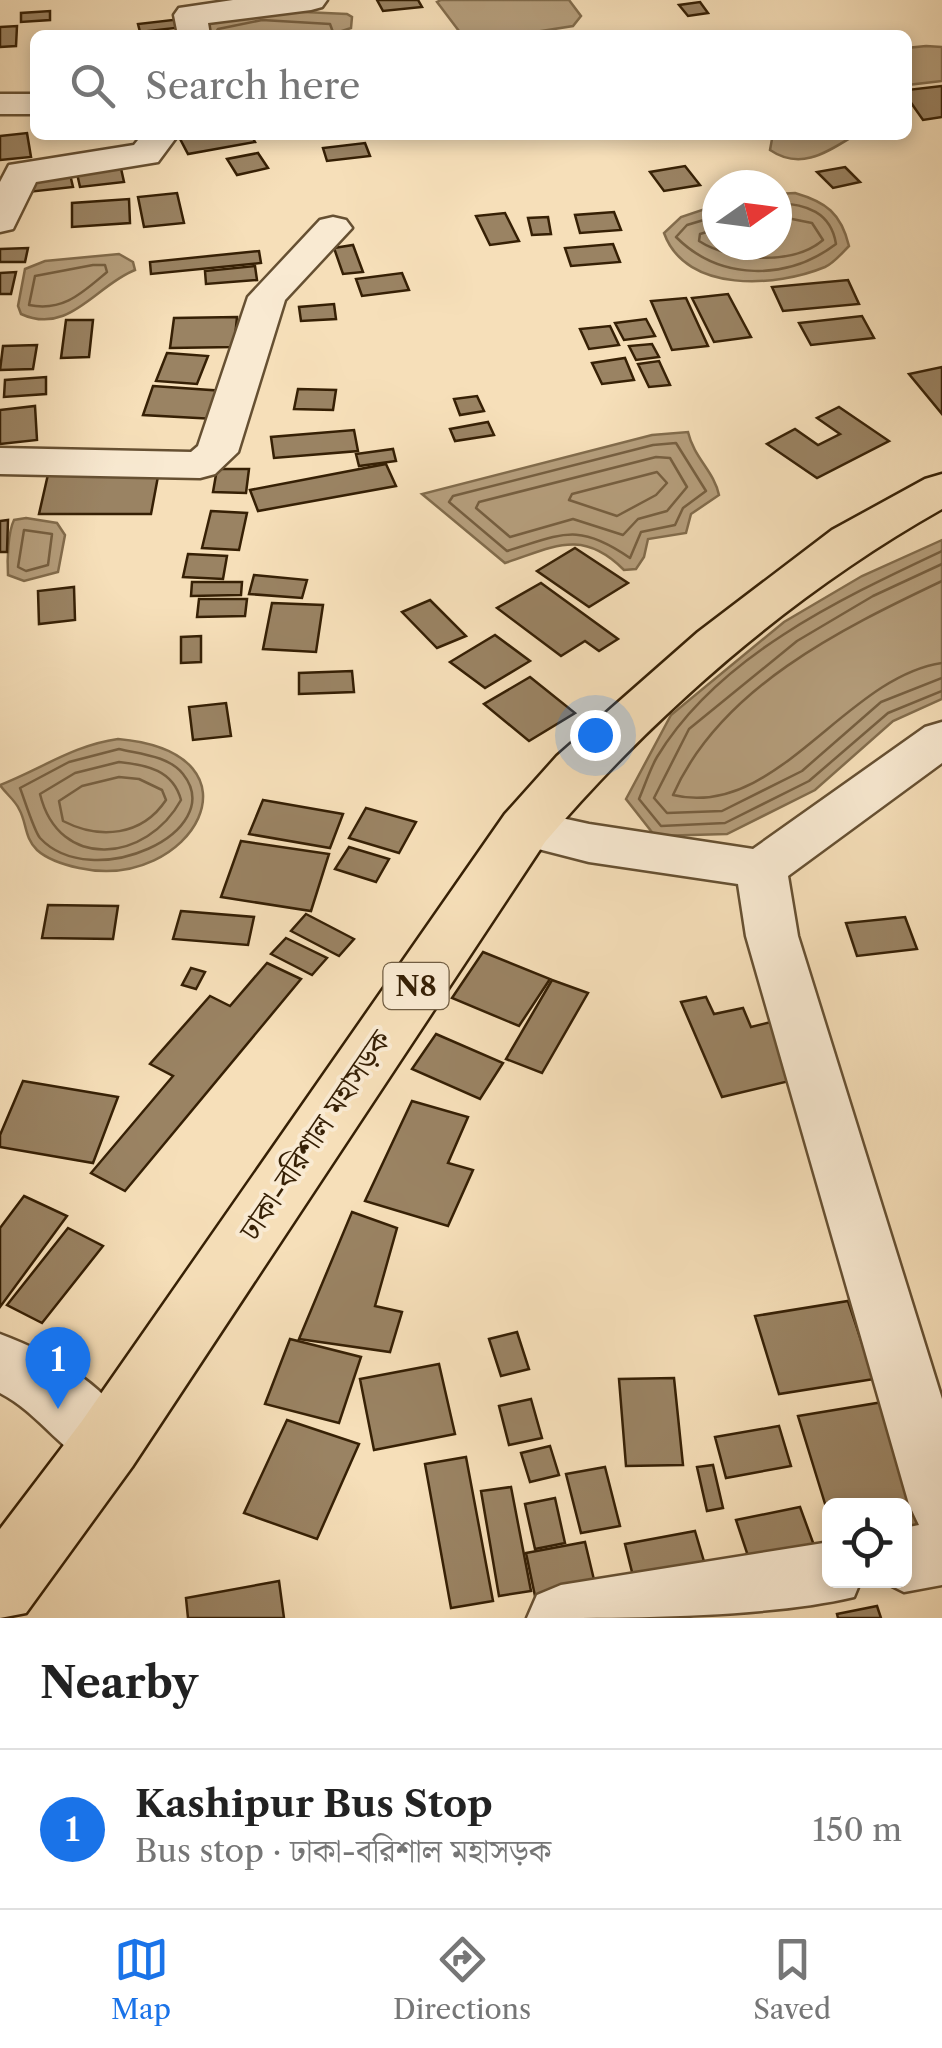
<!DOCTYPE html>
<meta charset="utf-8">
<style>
body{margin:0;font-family:"Libre Caslon Text","Noto Serif Bengali",serif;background:#f2f2f2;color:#222}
.controls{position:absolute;right:30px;bottom:30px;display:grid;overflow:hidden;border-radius:15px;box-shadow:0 5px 15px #0003}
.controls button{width:90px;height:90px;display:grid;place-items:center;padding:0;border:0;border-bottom:2px solid #e0e0e0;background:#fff;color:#222;font:50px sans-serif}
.compass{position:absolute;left:702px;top:170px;width:90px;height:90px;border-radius:50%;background:#fff;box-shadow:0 5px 15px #0003;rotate:76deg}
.you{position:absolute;left:595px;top:735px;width:35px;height:35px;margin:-25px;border:8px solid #fff;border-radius:50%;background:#1a73e8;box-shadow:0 0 0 15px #1a73e833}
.badge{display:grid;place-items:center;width:65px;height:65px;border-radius:50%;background:#1a73e8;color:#fff;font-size:32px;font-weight:700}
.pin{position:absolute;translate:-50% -82px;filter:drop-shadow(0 2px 5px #0008)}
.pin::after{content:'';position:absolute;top:52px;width:35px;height:30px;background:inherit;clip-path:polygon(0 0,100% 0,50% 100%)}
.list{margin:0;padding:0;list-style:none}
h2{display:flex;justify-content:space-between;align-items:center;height:130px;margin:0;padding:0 40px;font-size:42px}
h2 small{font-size:32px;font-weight:400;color:#767676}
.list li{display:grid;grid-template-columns:65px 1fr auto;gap:30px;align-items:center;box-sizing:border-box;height:160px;padding:0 40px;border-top:2px solid #e0e0e0}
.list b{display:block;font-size:38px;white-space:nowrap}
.list p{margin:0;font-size:32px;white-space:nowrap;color:#767676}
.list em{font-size:32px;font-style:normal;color:#767676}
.icon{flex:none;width:55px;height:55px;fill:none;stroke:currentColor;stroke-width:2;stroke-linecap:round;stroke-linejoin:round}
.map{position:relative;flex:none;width:942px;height:1618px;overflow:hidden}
.search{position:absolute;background:#fff;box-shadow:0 5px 15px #0003;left:30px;right:30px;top:30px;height:110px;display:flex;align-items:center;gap:25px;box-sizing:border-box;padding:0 35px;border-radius:15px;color:#767676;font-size:38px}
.sheet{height:290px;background:#fff}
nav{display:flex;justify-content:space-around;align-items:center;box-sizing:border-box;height:140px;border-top:2px solid #e0e0e0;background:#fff;font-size:28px;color:#767676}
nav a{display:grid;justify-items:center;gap:5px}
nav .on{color:#1a73e8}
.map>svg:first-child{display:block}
.water{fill:#b59e7c;stroke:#826c4c;stroke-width:2.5}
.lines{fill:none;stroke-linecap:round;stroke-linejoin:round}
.shore{stroke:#765f40;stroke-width:2.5}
.building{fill:#9a8363;stroke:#362005;stroke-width:2.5}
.minor-casing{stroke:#665032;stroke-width:5}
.highway-casing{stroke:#362005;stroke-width:5}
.minor{fill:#f9ead2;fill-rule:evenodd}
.highway{fill:#f6dfb9;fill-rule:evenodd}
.labels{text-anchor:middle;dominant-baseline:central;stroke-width:8;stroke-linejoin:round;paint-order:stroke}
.shield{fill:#f9ead2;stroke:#705d42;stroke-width:2.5}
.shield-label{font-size:28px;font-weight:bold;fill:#362005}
.street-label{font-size:30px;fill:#362005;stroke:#f9ead2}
</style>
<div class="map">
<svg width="942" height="1618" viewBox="0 0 942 1618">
<rect width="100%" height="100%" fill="#f6dfb9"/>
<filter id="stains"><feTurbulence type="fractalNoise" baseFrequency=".002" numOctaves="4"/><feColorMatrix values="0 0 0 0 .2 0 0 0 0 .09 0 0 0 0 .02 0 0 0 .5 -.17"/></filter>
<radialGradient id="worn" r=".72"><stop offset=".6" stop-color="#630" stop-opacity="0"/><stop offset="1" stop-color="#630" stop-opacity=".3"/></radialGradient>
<!-- water -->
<g class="water">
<path d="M441,0H569L581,16L573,26L516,35H462L437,2Z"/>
<path d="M261,10L347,14L352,17L351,28L330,35H205L209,21Z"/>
<path d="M926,46L942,47V81L907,85V48Z"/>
<path d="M780,135H855C827,152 801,171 770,150L772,139Z"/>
<path d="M795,193C826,202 841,213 849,246C842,253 834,263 825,267C777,287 686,294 664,233L681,217L717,205V245H777V194Z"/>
<path d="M119,254L133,262L135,270C96,285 69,336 21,314L18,306L25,269L45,261Z"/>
<path d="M688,432C694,458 714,471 719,495L691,514L686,533L648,539L644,557L636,569L624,570C582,528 554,547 505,563L422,494L652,435Z"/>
<path d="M26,518L57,523L65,535L58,572L24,581L8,575C7,560 8,532 14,520Z"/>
<path d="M942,540V699L893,721L815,790L727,834L655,836L626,799L671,715L784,622L862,576Z"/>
<path d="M118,739C272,753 191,893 79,868C65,865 48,860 37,850C24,837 27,823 19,809C15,800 5,793 0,785C41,769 74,745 118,739Z"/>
</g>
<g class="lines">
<!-- shore -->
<g class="shore">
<path d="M214,35L218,29L262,20L330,24L334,35"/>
<path d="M717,216L687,225L676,237C720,281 787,281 836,244C831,212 806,204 777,203"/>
<path d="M717,229L700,234L699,241C730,261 793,266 823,240L812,223L777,216"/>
<path d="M93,265H105L107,272C82,293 63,312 29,305L35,276Z"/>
<path d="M676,443L706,491L683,508L675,525L641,532L630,558C578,522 563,534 507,551L449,502L453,496L653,445Z"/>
<path d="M656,457L670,458L687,487L667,511L638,519L623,535L573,519L510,537L476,508L479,502Z"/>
<path d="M657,472L667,483L656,495L617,516L569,500L572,494Z"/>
<path d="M24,530L52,534L48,565L26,571L18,567Z"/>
<path d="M942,551C840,599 718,656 657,757C650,769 645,785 639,799L661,826L725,823L809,781L888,713L942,691"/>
<path d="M942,564L873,596L797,641L689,729L654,798L667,813L722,811L802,771L881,702L942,678"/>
<path d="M942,581C841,629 720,688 673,795C776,820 845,677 942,663"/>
<path d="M119,749C140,754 169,756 183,774C229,832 92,894 40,838C34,831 24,798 20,788L69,762Z"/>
<path d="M119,762C147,765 173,770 181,800C147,862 59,872 40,794L75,773Z"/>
<path d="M119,777L139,779L162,790L166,800C142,836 100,840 63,821L59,801L82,786Z"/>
</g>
</g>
<!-- building -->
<g class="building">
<path d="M377,0H418L422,7L383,11Z"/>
<path d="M700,2L708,13L688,16L679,5Z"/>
<path d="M50,11V20L21,22V13Z"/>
<path d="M181,19L184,27L140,32L138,24Z"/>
<path d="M17,26L16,46L0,47V27Z"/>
<path d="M942,86V117L923,120L907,97V90Z"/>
<path d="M27,133L31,157L0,160V136Z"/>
<path d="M178,135H251L255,142L188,154Z"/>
<path d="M365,143L370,156L327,161L323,148Z"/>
<path d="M258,153L268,168L237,175L227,159Z"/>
<path d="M120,164L124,182L80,187L76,169Z"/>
<path d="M685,166L700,185L664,191L650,172Z"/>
<path d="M845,167L860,182L833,188L817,172Z"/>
<path d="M69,170L73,187L28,192L25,176Z"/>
<path d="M177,193L184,223L144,227L138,197Z"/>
<path d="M129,199L130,223L72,227V203Z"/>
<path d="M614,212L621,230L580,233L575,215Z"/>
<path d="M505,213L519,241L490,245L476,216Z"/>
<path d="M548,217L551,234L532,235L528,218Z"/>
<path d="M613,244L620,262L571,266L565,248Z"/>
<path d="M353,245L363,272L343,274L334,248Z"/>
<path d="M28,248L25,262H0V249Z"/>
<path d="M259,251L261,263L151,274L150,262Z"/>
<path d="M255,266L257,280L206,284L205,271Z"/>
<path d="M16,272L11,294H0V273Z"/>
<path d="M402,273L409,290L362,296L356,279Z"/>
<path d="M848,280L859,304L783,311L772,287Z"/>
<path d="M728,294L751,337L714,342L692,298Z"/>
<path d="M686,298L708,346L672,350L651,301Z"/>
<path d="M334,304L336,319L301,321L299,307Z"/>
<path d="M862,316L874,338L811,345L799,323Z"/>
<path d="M237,317L234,347L170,348L174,318Z"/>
<path d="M646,319L655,336L624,340L615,323Z"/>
<path d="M66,320H93L89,357L61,358Z"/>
<path d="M610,326L619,345L589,349L580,329Z"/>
<path d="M652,344L659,357L636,360L629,346Z"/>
<path d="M37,345L33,369L0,370L3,346Z"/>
<path d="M167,353L208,356L197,384L156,381Z"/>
<path d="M625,358L634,380L602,384L592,363Z"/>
<path d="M659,361L670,385L649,387L638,364Z"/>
<path d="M942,367V414L909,374Z"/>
<path d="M46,377V394L4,397L5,380Z"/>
<path d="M153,386L224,391L215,419L143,415Z"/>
<path d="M298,389L336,390L333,410L294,409Z"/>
<path d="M477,396L484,411L460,415L454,399Z"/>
<path d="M35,406L37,440L0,444V410Z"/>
<path d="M839,407L889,441L817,478L767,444L795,429L818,445L840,434L817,418Z"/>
<path d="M488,422L494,435L455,441L450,429Z"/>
<path d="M354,430L358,451L274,458L271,437Z"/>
<path d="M393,449L396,461L359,466L356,454Z"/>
<path d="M386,464L396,486L258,511L250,490Z"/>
<path d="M217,469H249L246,493L213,492Z"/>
<path d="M49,470L159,471L151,514H39Z"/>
<path d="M211,511L247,513L239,550L202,548Z"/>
<path d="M8,520L7,552H0V521Z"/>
<path d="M575,548L628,583L589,607L537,571Z"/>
<path d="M188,554L227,556L223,579L183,577Z"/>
<path d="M254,575L307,580L302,598L249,594Z"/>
<path d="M192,582H242L241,595L191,596Z"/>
<path d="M541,583L618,639L599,651L585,641L561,656L497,608Z"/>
<path d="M74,587L75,620L39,624L38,591Z"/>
<path d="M199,599H247L245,616L197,617Z"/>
<path d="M430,600L466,636L437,648L402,612Z"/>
<path d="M272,603L323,605L316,652L263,649Z"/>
<path d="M495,635L530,661L485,688L450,662Z"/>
<path d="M201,636V662L181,663V637Z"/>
<path d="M352,671L354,692L299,694V673Z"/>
<path d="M530,677L575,713L529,741L484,704Z"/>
<path d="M226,703L231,736L193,740L189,707Z"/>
<path d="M263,800L343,814L330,848L249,834Z"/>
<path d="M366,808L416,822L399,853L349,838Z"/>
<path d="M241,841L329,854L311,911L221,897Z"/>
<path d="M349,847L389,859L376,882L335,869Z"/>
<path d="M48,905L118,906L113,939L42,938Z"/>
<path d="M181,911L254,917L248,945L173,939Z"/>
<path d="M306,914L354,939L339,956L291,931Z"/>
<path d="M905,917L917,949L857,956L846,923Z"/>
<path d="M286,938L327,958L312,975L271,954Z"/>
<path d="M483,952L550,979L519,1026L452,998Z"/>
<path d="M267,963L301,979L125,1191L91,1173L173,1076L150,1064L210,996L230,1006Z"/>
<path d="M191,968L205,972L196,989L182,985Z"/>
<path d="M552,980L588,993L542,1073L506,1059Z"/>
<path d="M706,997L714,1014L743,1008L751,1027L771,1022L798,1079L722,1097L681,1002Z"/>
<path d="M436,1034L503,1063L480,1099L412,1069Z"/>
<path d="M23,1081L118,1097L93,1163L0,1147V1135Z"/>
<path d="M412,1101L468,1117L448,1163L473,1170L448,1226L365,1201Z"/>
<path d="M24,1196L67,1216L0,1307V1228Z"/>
<path d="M352,1212L397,1228L375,1306L402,1312L390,1352L299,1339Z"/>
<path d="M68,1228L103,1246L42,1323L7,1305Z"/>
<path d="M848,1301L874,1379L779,1394L755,1316Z"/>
<path d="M517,1332L529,1369L501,1376L489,1339Z"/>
<path d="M290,1339L361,1357L339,1423L265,1404Z"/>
<path d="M439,1364L455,1434L374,1450L360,1379Z"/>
<path d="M674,1378L683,1465L626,1466L619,1379Z"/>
<path d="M531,1399L542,1438L509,1445L499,1406Z"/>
<path d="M883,1402L927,1532L904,1536V1506H830V1520L798,1416Z"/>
<path d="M287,1420L359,1444L317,1539L244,1513Z"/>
<path d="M779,1426L791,1466L726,1478L715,1437Z"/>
<path d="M550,1446L559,1475L530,1482L521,1453Z"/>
<path d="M466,1457L493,1601L451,1608L425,1464Z"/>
<path d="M713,1465L723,1508L707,1511L697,1467Z"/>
<path d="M605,1467L620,1526L581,1533L566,1474Z"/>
<path d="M511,1487L531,1591L499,1596L481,1491Z"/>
<path d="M555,1498L565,1543L535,1549L525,1504Z"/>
<path d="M800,1507L819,1559L754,1574L736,1520Z"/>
<path d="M695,1531L708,1575L636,1588L625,1544Z"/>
<path d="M585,1542L595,1584L535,1596L526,1553Z"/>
<path d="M279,1581L284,1618H188L186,1598Z"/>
<path d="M877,1606L881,1618H838L837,1614Z"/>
</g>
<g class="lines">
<!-- minor casing -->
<g class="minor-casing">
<g id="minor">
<path d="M233,0H327L322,7L311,10L208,23L210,35H178L174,15L179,8Z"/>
<rect x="0" y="94" width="35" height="20"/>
<path d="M142,135H178L158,162L36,182L13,229L0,232V182L9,165L134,145Z"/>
<path d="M333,217L346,220L352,228L285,300L238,452L215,474L200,478L0,474V448L191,452L198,446L248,297L320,220Z"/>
<path d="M942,722V763L788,876L798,936L942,1399V1585L904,1592L880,1580H904V1528L919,1525L909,1504L746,936L738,884L589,862L507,841L500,828L507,815L525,810L589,824L753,849L925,727Z"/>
<path d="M0,1334C54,1354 114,1389 139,1444L130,1465L107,1473C64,1457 41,1414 0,1393Z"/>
<path d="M830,1542V1580H861L854,1597C765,1618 624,1618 527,1618L537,1595L561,1585Z"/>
</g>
</g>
<!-- highway casing -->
<g class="highway-casing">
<path id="highway" d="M942,474V509C793,593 656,712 545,842L132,1467L26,1613L0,1618V1529L82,1421L505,814L557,756L698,632L832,530L925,479Z"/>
</g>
<!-- minor -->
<use href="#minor" class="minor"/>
<!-- highway -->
<use href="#highway" class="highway"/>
</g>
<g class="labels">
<!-- shield labels -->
<rect class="shield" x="383.5" y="963" width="65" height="46" rx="8"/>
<g class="shield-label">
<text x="416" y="986">N8</text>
</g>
<!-- street labels -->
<g class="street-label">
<text transform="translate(315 1135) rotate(-56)">ঢাকা-বরিশাল মহাসড়ক</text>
</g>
</g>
<rect width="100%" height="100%" filter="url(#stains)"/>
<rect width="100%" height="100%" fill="url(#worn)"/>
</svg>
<div class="controls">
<button><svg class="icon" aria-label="locate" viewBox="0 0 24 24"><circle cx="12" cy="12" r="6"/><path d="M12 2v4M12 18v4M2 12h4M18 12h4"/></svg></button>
</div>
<svg class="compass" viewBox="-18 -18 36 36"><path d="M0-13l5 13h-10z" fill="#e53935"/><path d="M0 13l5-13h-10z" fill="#767676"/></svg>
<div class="you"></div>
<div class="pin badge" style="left:58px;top:1409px">1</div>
<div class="search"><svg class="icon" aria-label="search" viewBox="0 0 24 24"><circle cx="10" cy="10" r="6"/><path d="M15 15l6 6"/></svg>Search here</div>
</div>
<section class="sheet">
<h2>Nearby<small></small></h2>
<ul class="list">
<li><span class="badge">1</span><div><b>Kashipur Bus Stop</b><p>Bus stop · ঢাকা-বরিশাল মহাসড়ক</p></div><em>150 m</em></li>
</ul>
</section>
<nav>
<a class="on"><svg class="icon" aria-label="map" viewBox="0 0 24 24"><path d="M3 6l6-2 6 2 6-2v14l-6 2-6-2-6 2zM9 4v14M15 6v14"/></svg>Map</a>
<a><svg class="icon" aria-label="directions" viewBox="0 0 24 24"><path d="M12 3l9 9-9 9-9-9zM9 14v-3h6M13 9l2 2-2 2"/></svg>Directions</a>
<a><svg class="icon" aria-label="saved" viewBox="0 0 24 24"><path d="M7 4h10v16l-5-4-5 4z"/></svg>Saved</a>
</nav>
